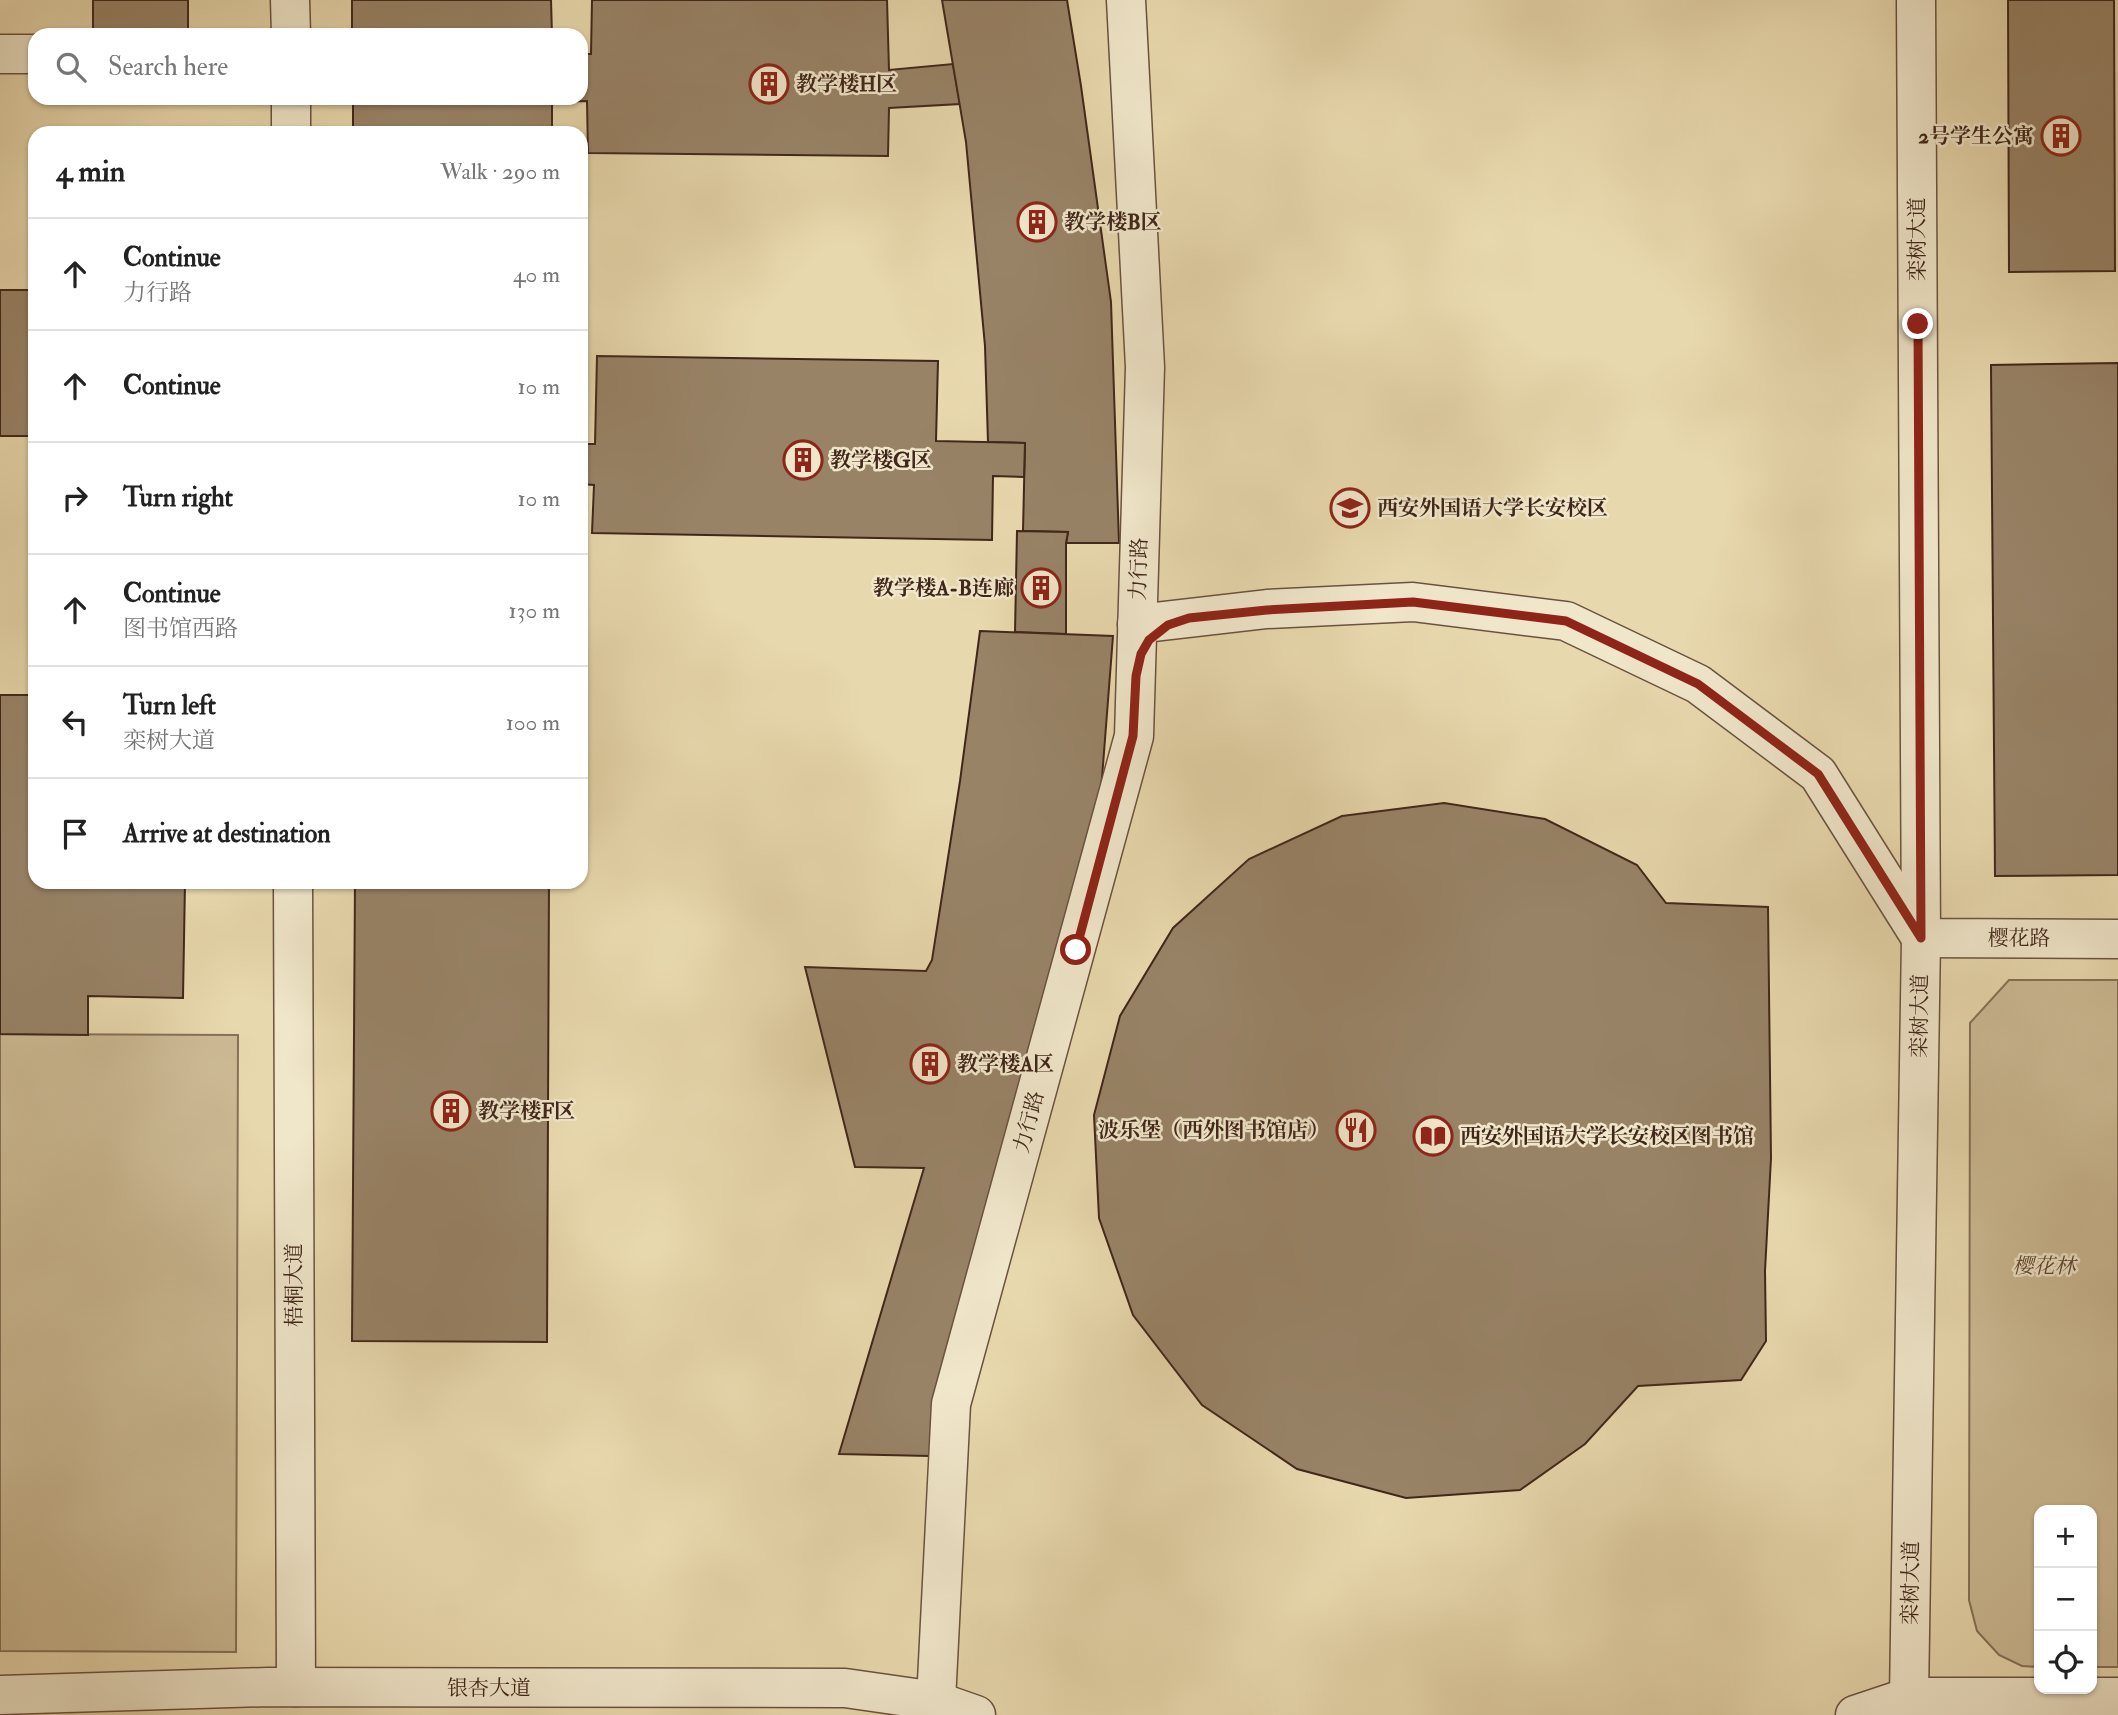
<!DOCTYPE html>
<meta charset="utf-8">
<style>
body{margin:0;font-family:"IM FELL Double Pica","Noto Serif SC",serif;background:#f2f2f2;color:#222}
.controls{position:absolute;right:21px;bottom:21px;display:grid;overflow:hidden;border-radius:14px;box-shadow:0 2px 5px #0004}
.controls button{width:63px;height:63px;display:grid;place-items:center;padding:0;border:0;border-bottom:2px solid #e0e0e0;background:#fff;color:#222;font:35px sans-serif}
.stop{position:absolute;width:21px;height:21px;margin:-16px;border:5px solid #8f2418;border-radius:50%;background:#fff}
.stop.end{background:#8f2418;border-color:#fff;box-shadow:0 2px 7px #0008}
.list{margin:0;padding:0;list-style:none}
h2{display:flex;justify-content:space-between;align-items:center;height:91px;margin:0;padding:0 28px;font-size:30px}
h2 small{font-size:23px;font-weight:400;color:#767676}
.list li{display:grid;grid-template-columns:46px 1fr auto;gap:21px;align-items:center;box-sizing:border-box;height:112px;padding:0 28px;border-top:2px solid #e0e0e0}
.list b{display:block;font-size:26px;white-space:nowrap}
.list p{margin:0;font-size:23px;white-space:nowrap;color:#767676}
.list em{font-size:23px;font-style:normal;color:#767676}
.icon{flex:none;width:38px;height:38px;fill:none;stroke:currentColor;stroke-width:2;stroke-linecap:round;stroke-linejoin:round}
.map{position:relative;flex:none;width:2118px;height:1715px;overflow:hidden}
.search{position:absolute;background:#fff;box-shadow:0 2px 5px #0004;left:28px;top:28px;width:560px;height:77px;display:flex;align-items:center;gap:18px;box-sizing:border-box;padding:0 24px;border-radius:21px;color:#767676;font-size:26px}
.panel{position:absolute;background:#fff;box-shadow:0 2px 5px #0004;left:28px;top:126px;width:560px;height:763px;border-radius:21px}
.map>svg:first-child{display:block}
.green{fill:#ccba94;stroke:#867058;stroke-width:2}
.building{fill:#988367;stroke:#41261b;stroke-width:2}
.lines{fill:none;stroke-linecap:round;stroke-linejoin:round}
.minor-casing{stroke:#6b5240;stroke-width:41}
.minor{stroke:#f0e6ca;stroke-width:38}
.route{stroke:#8f2418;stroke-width:9}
.labels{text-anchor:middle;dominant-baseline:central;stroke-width:5;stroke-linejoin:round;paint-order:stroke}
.poi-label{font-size:21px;font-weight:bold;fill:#41261b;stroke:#f0e6ca;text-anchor:start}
.street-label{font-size:21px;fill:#41261b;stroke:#f0e6ca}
.park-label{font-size:21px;font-style:italic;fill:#5d4433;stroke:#f0e6ca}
</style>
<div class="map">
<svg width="2118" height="1715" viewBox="0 0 2118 1715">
<rect width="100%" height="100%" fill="#e8d8ad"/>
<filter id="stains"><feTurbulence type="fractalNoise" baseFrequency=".00286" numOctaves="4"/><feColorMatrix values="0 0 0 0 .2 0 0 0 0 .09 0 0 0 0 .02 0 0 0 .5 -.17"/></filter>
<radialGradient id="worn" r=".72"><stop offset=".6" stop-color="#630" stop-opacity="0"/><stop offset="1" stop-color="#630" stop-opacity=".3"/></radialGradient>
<!-- green -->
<g class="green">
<path d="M2009,980H2118V1667H2092V1510H2039V1667L2022,1666L1999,1655L1977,1631L1969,1600L1970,1023Z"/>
<path d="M0,1034L238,1035L236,1652L0,1651Z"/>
</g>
<!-- building -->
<g class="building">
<rect x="93" y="0" width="95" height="34"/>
<path d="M352,0H551L552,35H352Z"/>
<path d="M592,0H887L889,70L953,64L960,104L889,108L888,156L588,153L587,101L552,102V98H581V54H591Z"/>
<path d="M942,0H1067L1081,86L1111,302L1119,543H1066L1068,532L1023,531L1025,443L988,442L985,346L966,142Z"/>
<path d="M2008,0H2114L2115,271L2009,272Z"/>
<rect x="353" y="98" width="199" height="35"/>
<rect x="0" y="290" width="35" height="146"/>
<path d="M597,356L938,361L936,441L1025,443L1024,477L993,476L992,540L592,533L594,485L581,484V444H595Z"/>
<path d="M2118,363V875L1995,876L1991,365Z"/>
<path d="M1017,531L1068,532L1066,543V634L1015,632Z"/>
<path d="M980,631L1113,636L1094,881L1011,1132L929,1456L839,1454L924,1168L855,1167L805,967L926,971L932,960L960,781Z"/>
<path d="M0,695H35V882H185L183,998L88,996V1035L0,1034Z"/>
<path d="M1444,803L1545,819L1637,865L1666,903L1768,907L1771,1158L1765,1271L1766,1341L1741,1380L1638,1386L1585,1444L1520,1490L1406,1498L1297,1469L1202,1405L1133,1315L1099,1218L1094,1115L1120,1016L1173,928L1249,859L1342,816Z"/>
<path d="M355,882H549L547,1342L352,1341Z"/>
</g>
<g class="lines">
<!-- minor casing -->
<g class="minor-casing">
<g id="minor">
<path d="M290,0L291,35"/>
<path d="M0,54H35"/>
<path d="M291,98V133"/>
<path d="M1137,624L1267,609L1413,602L1566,621L1698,684L1818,774L1921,938L2118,939"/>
<path d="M293,882L296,1687"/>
<path d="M0,1695L268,1687L845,1688L936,1701L976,1715"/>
<path d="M1909,1697L1921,938L1916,0"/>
<path d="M936,1701L951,1404L1134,736L1145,367L1126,0"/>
<path d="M1855,1715L1909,1697H2118"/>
</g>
</g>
<!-- minor -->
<use href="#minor" class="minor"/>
</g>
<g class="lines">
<!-- route -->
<path class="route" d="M1076,950L1133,736L1136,676L1141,654L1149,640L1168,625L1189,618L1267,610L1413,602L1566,621L1698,684L1818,774L1921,938L1918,324"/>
</g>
<!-- icons -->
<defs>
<g id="building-ring" transform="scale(2.0125)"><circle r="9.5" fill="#f0e6ca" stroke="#8f2418" stroke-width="1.5"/><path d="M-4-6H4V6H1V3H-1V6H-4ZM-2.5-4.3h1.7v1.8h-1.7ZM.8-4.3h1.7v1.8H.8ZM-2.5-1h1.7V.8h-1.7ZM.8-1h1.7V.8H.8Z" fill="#8f2418"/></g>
<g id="university-ring" transform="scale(2.0125)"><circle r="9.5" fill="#f0e6ca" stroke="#8f2418" stroke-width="1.5"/><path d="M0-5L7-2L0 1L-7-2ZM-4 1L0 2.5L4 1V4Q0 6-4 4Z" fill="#8f2418"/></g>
<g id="restaurant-ring" transform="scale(2.0125)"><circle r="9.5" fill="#f0e6ca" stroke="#8f2418" stroke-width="1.5"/><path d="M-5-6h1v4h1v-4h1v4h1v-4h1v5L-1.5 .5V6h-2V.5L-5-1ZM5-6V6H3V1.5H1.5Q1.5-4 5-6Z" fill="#8f2418"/></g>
<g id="library-ring" transform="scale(2.0125)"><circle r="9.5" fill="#f0e6ca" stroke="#8f2418" stroke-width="1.5"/><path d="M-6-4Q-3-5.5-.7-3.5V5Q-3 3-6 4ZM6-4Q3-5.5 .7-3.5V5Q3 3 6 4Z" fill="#8f2418"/></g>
</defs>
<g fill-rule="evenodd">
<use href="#building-ring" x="769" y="84"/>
<use href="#building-ring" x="2061" y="136"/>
<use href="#building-ring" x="1037" y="222"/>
<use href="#building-ring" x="803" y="460"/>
<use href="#university-ring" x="1350" y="508"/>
<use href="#building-ring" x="1041" y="588"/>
<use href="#building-ring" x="930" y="1064"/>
<use href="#building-ring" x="451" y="1111"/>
<use href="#restaurant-ring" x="1356" y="1130"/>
<use href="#library-ring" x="1433" y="1136"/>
</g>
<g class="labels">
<!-- poi labels -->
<g class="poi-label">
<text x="796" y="84">教学楼H区</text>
<text x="2034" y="136" text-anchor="end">2号学生公寓</text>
<text x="1064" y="222">教学楼B区</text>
<text x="830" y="460">教学楼G区</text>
<text x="1377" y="508">西安外国语大学长安校区</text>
<text x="1014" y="588" text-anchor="end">教学楼A-B连廊</text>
<text x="957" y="1064">教学楼A区</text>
<text x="478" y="1111">教学楼F区</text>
<text x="1329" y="1130" text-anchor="end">波乐堡（西外图书馆店）</text>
<text x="1460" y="1136">西安外国语大学长安校区图书馆</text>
</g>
<!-- street labels -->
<g class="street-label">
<text transform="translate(1917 239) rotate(-90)">栾树大道</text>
<text transform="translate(1139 569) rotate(-88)">力行路</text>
<text x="2019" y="938">樱花路</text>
<text transform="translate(1920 1016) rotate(-89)">栾树大道</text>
<text transform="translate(1029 1122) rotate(-75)">力行路</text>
<text transform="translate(294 1285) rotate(-90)">梧桐大道</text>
<text transform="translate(1911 1583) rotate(-89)">栾树大道</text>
<text x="489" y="1688">银杏大道</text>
</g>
<!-- park labels -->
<g class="park-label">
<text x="2044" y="1266">樱花林</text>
</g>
</g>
<rect width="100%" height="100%" filter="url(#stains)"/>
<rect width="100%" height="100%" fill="url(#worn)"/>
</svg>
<div class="controls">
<button>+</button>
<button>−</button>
<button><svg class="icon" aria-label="locate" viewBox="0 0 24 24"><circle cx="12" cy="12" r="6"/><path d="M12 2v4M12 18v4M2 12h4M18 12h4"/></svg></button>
</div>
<div class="stop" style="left:1076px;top:950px"></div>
<div class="stop end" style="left:1918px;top:324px"></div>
<div class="search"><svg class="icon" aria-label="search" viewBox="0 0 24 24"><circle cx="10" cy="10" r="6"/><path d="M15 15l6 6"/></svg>Search here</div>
<section class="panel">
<h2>4 min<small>Walk · 290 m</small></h2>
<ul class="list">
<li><svg class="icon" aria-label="ahead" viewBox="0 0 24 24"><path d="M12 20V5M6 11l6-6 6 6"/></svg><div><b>Continue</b><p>力行路</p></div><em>40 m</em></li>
<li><svg class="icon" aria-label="ahead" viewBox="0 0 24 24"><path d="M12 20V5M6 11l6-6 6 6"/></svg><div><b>Continue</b></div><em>10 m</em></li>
<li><svg class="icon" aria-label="right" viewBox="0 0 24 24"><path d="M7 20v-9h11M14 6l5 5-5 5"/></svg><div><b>Turn right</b></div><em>10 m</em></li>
<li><svg class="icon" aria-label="ahead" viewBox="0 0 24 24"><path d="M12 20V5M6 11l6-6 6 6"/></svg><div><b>Continue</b><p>图书馆西路</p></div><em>130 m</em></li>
<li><svg class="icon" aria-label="left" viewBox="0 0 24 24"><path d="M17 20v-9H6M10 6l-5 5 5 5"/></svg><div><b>Turn left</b><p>栾树大道</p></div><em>100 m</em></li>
<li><svg class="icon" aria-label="arrive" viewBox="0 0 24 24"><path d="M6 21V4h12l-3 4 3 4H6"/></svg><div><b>Arrive at destination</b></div></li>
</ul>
</section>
</div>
